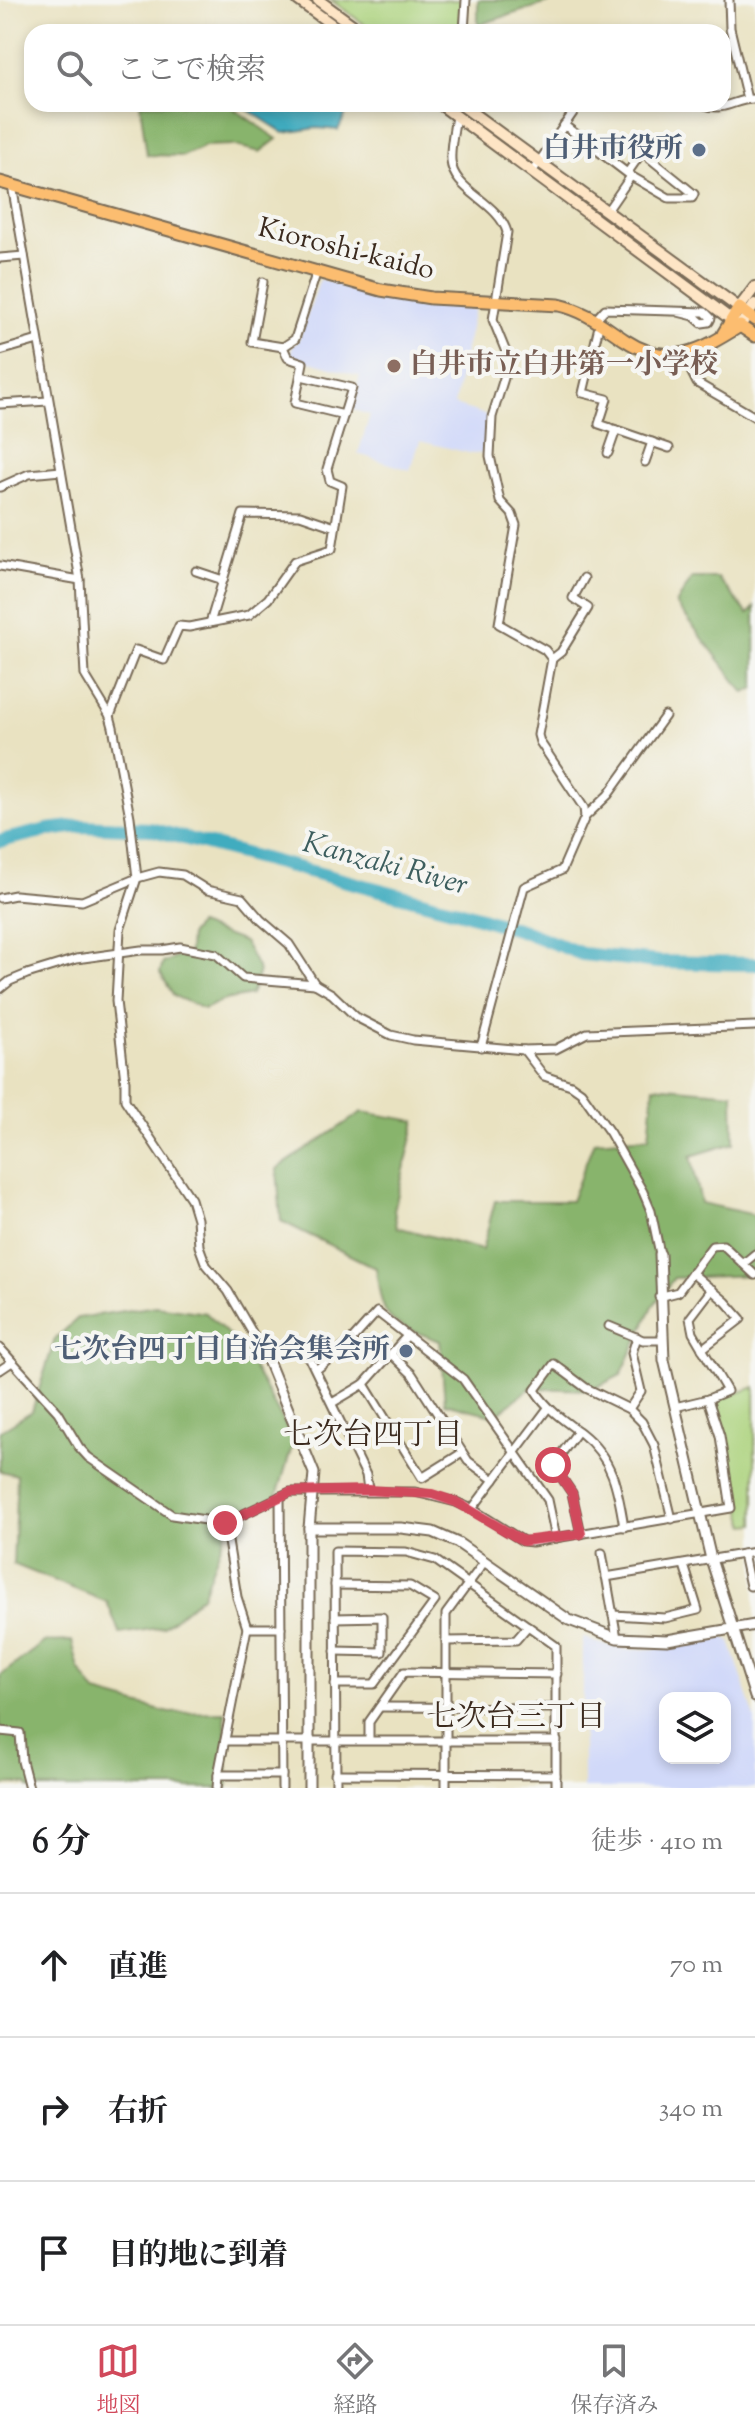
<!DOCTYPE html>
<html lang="ja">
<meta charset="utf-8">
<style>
body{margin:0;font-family:"Sorts Mill Goudy","Noto Serif JP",serif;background:#f6f6f6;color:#202124}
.controls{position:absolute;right:24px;bottom:24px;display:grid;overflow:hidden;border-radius:16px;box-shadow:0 4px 12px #0003}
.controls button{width:72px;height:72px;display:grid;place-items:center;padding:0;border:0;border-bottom:2px solid #e0e0e0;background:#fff;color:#202124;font:40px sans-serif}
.stop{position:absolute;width:24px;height:24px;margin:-18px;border:6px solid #d1495b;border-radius:50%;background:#fff}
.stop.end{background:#d1495b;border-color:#fff;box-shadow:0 2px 8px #0008}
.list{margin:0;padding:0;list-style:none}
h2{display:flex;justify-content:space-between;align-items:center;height:104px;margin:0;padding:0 32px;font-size:34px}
h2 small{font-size:26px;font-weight:400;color:#757577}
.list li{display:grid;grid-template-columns:52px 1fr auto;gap:24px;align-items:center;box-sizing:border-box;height:144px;padding:0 32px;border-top:2px solid #e0e0e0}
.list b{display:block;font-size:30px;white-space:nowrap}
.list em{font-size:26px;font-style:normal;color:#757577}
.icon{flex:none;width:44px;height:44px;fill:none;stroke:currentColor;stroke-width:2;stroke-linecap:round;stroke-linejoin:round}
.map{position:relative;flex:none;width:755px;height:1788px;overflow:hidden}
.search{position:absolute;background:#fff;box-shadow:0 4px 12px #0003;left:24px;right:24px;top:24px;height:88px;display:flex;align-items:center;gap:20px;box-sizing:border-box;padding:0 28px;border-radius:24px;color:#757577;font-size:30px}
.sheet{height:536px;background:#fff}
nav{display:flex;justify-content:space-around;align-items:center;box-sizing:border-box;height:112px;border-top:2px solid #e0e0e0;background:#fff;font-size:22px;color:#757577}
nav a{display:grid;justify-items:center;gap:4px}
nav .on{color:#d1495b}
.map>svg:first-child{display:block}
.built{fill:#d1d9f9;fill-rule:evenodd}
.green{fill:#abd27c;stroke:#737e4d;stroke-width:2}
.forest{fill:#88b46c;stroke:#626f45;stroke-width:2}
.water{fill:#40acbf;stroke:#3e6b6e;stroke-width:2}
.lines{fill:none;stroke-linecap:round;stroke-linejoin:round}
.river{stroke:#40acbf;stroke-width:14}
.minor-casing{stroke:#786a57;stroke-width:11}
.tertiary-casing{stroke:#786a57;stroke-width:13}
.secondary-casing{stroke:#786a57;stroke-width:14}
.primary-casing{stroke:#786a57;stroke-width:15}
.minor{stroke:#fff;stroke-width:7}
.tertiary{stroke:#fff;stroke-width:9}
.secondary{stroke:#fee5c5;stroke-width:10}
.primary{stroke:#fcbd6f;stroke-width:11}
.route{stroke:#d1495b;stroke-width:10}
.service-dot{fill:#5c6f8a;stroke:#f6f6f2;stroke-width:3}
.education-dot{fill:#8d6e63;stroke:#f6f6f2;stroke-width:3}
.labels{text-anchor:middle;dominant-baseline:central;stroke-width:8;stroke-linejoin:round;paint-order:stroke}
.service-label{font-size:28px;font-weight:bold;fill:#4e5e75;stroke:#f6f6f2;text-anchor:end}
.street-label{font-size:28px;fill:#3b2a1e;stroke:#f6f6f2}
.education-label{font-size:28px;font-weight:bold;fill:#785e54;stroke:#f6f6f2;text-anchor:start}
.water-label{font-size:30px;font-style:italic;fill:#3d5e5e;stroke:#f6f6f2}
.neighbourhood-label{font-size:30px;fill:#3b2a1e;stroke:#f6f6f2}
</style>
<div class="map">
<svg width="755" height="1788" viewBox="0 0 755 1788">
<rect width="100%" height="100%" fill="#f6f6f2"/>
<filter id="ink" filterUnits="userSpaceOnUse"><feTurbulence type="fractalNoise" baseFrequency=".0125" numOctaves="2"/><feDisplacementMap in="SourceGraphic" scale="16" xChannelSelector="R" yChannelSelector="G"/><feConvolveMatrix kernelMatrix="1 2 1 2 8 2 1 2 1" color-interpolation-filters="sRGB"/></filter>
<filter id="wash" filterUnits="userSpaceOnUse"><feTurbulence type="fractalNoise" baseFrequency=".006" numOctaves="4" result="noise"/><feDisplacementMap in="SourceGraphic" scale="32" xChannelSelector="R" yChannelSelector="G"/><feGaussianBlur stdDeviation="1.8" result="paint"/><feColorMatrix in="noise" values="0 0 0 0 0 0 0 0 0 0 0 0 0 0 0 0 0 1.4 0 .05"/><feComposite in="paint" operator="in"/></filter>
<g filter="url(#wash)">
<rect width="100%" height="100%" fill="#e9e2c1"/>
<!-- built -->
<g class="built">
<path d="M320,279L399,302L474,309L454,405L486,415L488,419L485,453L473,454L420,441L410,470L358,454L370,415L351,409L360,376L292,357L291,351L293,345L298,342Z"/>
<path d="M583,1637L597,1643L628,1650L665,1648L724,1637L730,1641L755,1718V1788H583ZM665,1698H725V1758H665Z"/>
</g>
<!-- green -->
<g class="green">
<path d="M331,0H462L461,32H375Z"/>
<path d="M755,1387V1524L746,1525L713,1401Z"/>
</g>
<!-- forest -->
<g class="forest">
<path d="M478,0H557L478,25Z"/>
<path d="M140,104H227L277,139L260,152L232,145L205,146L183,156L147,155Z"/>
<path d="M692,578H718L748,614L755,607V688L745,693L676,604Z"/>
<path d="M198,925L244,942L259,971L251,995L224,1000L204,1009L174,996L160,973L163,963L189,952L190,934Z"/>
<path d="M654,1086L733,1093L734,1143L691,1156L701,1203L755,1215V1275L674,1278L653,1306L621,1375L591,1390L530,1388L495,1416L445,1403L440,1341C389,1321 383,1327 376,1268L281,1221L277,1169L362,1112L416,1121L394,1210L397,1227L482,1250L495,1201H571L594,1141L649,1137Z"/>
<path d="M156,1306L206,1313L242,1348L294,1440L277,1496L230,1521L202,1596L164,1627L120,1634L107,1602L13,1564L17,1475L0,1471V1431L32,1411L55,1339L78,1318Z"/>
<path d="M72,1641L79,1669L96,1693L169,1713L225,1712L228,1788H29L27,1784L0,1785V1676L44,1642Z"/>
</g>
<!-- water -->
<path class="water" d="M239,104H340L339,110L347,112L338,130L317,128L284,133Z"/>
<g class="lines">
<!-- river -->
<path class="river" d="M0,841L47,830L81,826L150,829L452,909L523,931L582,954L658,962L755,964"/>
</g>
</g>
<g filter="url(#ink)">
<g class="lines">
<!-- minor casing -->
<g class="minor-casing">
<g id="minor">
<path d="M729,0L730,28L747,99"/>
<path d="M464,32L466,0"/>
<path d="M702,104C726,113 734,98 755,99"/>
<path d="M456,116C454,130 450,146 451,160C452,191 498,201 507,232L493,320L508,357V365L492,417L490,456L500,501L512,514L516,525L499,624L545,650L552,659L538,735L540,742L584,808L585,817L562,870L524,887L481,1047"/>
<path d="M564,125L631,176L669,198H692L694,194L642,152L628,172"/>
<path d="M532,172L579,104"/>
<path d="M12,185L80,580L85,675L110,716L113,727L130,817L137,878L120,930L116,1001L125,1081V1100L191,1199L197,1219L199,1246L206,1265L228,1291L267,1358L299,1346L304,1347L366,1475L368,1490"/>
<path d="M607,211L631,176"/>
<path d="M0,258L24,256"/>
<path d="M317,271L295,339L283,347L288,358L303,363L295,403L344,415"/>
<path d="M263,282L252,342L283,347"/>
<path d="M596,319L605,309L705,312L711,318L709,322L702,323L694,316L678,312"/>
<path d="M600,322L583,393L607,399L599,424L669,448"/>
<path d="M0,351L38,340"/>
<path d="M683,355L697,383L755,417"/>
<path d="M0,404L48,401"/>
<path d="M608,453L616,430"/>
<path d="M645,462L652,442"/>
<path d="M0,487L29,474L61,471"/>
<path d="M0,566L80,580"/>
<path d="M196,571L223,580"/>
<path d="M210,623L243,514L300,515L335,527"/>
<path d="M552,659L561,652L588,608L573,598L584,578"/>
<path d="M110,716L136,650L164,660L179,626L189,627L249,615L268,599L295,561L332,549L342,486L330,481L327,469L352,388L301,376"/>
<path d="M585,817L608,795L665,716"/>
<path d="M0,898L15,895L82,901L137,878L159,872L183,875L207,890L242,898L261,920L289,944L315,984"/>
<path d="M0,989L10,981L27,974L76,959L141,950H162L180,947L216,954L243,978L315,984L332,994L356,1017L391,1035L413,1040L524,1050L556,1049L587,1033L755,1026"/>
<path d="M524,1050L544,1076L571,1085L581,1092L610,1133L643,1192L651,1211L660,1254"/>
<path d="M744,1263L755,1254"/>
<path d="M692,1273L726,1302L741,1319L702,1349"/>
<path d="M659,1297L678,1292L712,1246L723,1245L755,1275"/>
<path d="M609,1326L643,1340H661"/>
<path d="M0,1348L58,1412L79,1447L88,1457L172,1515L225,1523"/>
<path d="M391,1354L412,1374L468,1461L494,1480"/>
<path d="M0,1370L12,1362"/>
<path d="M316,1370L351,1341L377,1312L463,1379L548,1500L556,1538"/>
<path d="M364,1384L422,1478L462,1453"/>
<path d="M332,1403L364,1384L406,1337"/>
<path d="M675,1407L708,1399L727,1391L693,1333L690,1318L712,1289"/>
<path d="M629,1409L641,1391L632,1353L637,1337"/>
<path d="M578,1431L553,1465L572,1493L581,1534"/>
<path d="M280,1496L282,1788"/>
<path d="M472,1509L548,1408"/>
<path d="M624,1527C618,1489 613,1458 581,1433C563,1420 547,1409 535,1390L554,1364L586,1388L629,1409L642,1422L654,1445L672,1519"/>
<path d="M602,1553L617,1638"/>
<path d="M743,1554L750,1586L755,1585"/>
<path d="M606,1577L755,1552"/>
<path d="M335,1585L410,1586L435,1601L374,1684H335"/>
<path d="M613,1615L665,1618L698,1610L684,1565"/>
<path d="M335,1618L382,1617V1652L335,1651"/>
<path d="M247,1628H281"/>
<path d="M446,1641L516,1640L528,1626"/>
<path d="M380,1707L557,1708"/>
<path d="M0,1731L20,1733L22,1761L29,1788"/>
<path d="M369,1740V1722L404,1672L557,1674"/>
<path d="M225,1741H557"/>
<path d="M335,1774L556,1775"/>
<path d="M218,1775H282"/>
<path d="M217,1788L218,1775L247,1628L237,1597L225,1523L290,1492H415L456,1502L472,1509L523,1541L532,1542L731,1508L720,1436L708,1399"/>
<path d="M336,1788L335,1551L406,1552L435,1560L556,1646V1788"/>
<path d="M446,1788V1614L485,1561"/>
</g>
</g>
<!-- tertiary casing -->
<g class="tertiary-casing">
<g id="tertiary">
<path d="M660,1254L664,1360L711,1559L755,1697"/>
<path d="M267,1358L314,1473L309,1528V1788"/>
<path d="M309,1528H401L433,1532L458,1543L569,1620L617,1638L667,1640L755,1625"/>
</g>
</g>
<!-- secondary casing -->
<g class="secondary-casing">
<g id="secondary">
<path d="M298,0L342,32"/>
<path d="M318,0L362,32"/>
<path d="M440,104L740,326L755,304"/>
<path d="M460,104L739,308L755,287"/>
</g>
</g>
<!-- primary casing -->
<g class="primary-casing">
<g id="primary">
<path d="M0,182L381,290L431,298L559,305C586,311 602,325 625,340C669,369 700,351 740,326L755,336"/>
<path d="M723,334L739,308L755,320"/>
</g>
</g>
<!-- minor -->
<use href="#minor" class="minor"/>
<!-- tertiary -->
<use href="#tertiary" class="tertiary"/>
<!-- secondary -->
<use href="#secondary" class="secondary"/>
<!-- primary -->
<use href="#primary" class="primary"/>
</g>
</g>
<g class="lines" filter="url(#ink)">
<!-- route -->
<path class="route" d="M225,1523L290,1492L368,1490L432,1494L456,1502L523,1541L581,1534L572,1493L553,1465"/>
</g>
<!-- markers -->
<g class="service-dot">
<circle cx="699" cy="150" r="8"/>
<circle cx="406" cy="1351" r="8"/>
</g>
<circle class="education-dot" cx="394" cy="366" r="8"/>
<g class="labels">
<!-- service labels -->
<g class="service-label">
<text x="683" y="150">白井市役所</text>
<text x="390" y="1351">七次台四丁目自治会集会所</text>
</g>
<!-- street labels -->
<g class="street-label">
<text transform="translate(346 250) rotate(14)">Kioroshi-kaido</text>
</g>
<!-- education labels -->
<g class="education-label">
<text x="410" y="366">白井市立白井第一小学校</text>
</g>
<!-- water labels -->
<g class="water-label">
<text transform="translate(385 865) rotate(15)">Kanzaki River</text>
</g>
<!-- neighbourhood labels -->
<g class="neighbourhood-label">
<text x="373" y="1436">七次台四丁目</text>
<text x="516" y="1718">七次台三丁目</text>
</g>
</g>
</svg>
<div class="controls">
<button><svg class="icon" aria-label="layers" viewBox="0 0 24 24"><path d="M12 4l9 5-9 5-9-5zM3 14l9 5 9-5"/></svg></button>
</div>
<div class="stop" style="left:553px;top:1465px"></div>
<div class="stop end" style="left:225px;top:1523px"></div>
<div class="search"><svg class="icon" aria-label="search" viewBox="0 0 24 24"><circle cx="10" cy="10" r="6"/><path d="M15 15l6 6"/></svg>ここで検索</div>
</div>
<section class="sheet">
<h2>6 分<small>徒歩 · 410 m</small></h2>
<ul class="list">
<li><svg class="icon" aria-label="ahead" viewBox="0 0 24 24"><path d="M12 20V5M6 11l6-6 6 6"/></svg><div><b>直進</b></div><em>70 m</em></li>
<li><svg class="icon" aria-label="right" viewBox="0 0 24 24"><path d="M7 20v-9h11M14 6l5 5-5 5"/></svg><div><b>右折</b></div><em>340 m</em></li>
<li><svg class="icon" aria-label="arrive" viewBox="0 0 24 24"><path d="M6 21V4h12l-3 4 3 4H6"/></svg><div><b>目的地に到着</b></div></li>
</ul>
</section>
<nav>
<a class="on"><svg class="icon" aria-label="map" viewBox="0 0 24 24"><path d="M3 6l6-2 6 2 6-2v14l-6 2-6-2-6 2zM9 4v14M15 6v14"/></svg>地図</a>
<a><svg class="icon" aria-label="directions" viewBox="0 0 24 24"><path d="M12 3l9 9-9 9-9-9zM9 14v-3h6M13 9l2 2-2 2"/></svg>経路</a>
<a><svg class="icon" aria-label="saved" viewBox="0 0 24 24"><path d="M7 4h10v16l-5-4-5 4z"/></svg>保存済み</a>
</nav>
